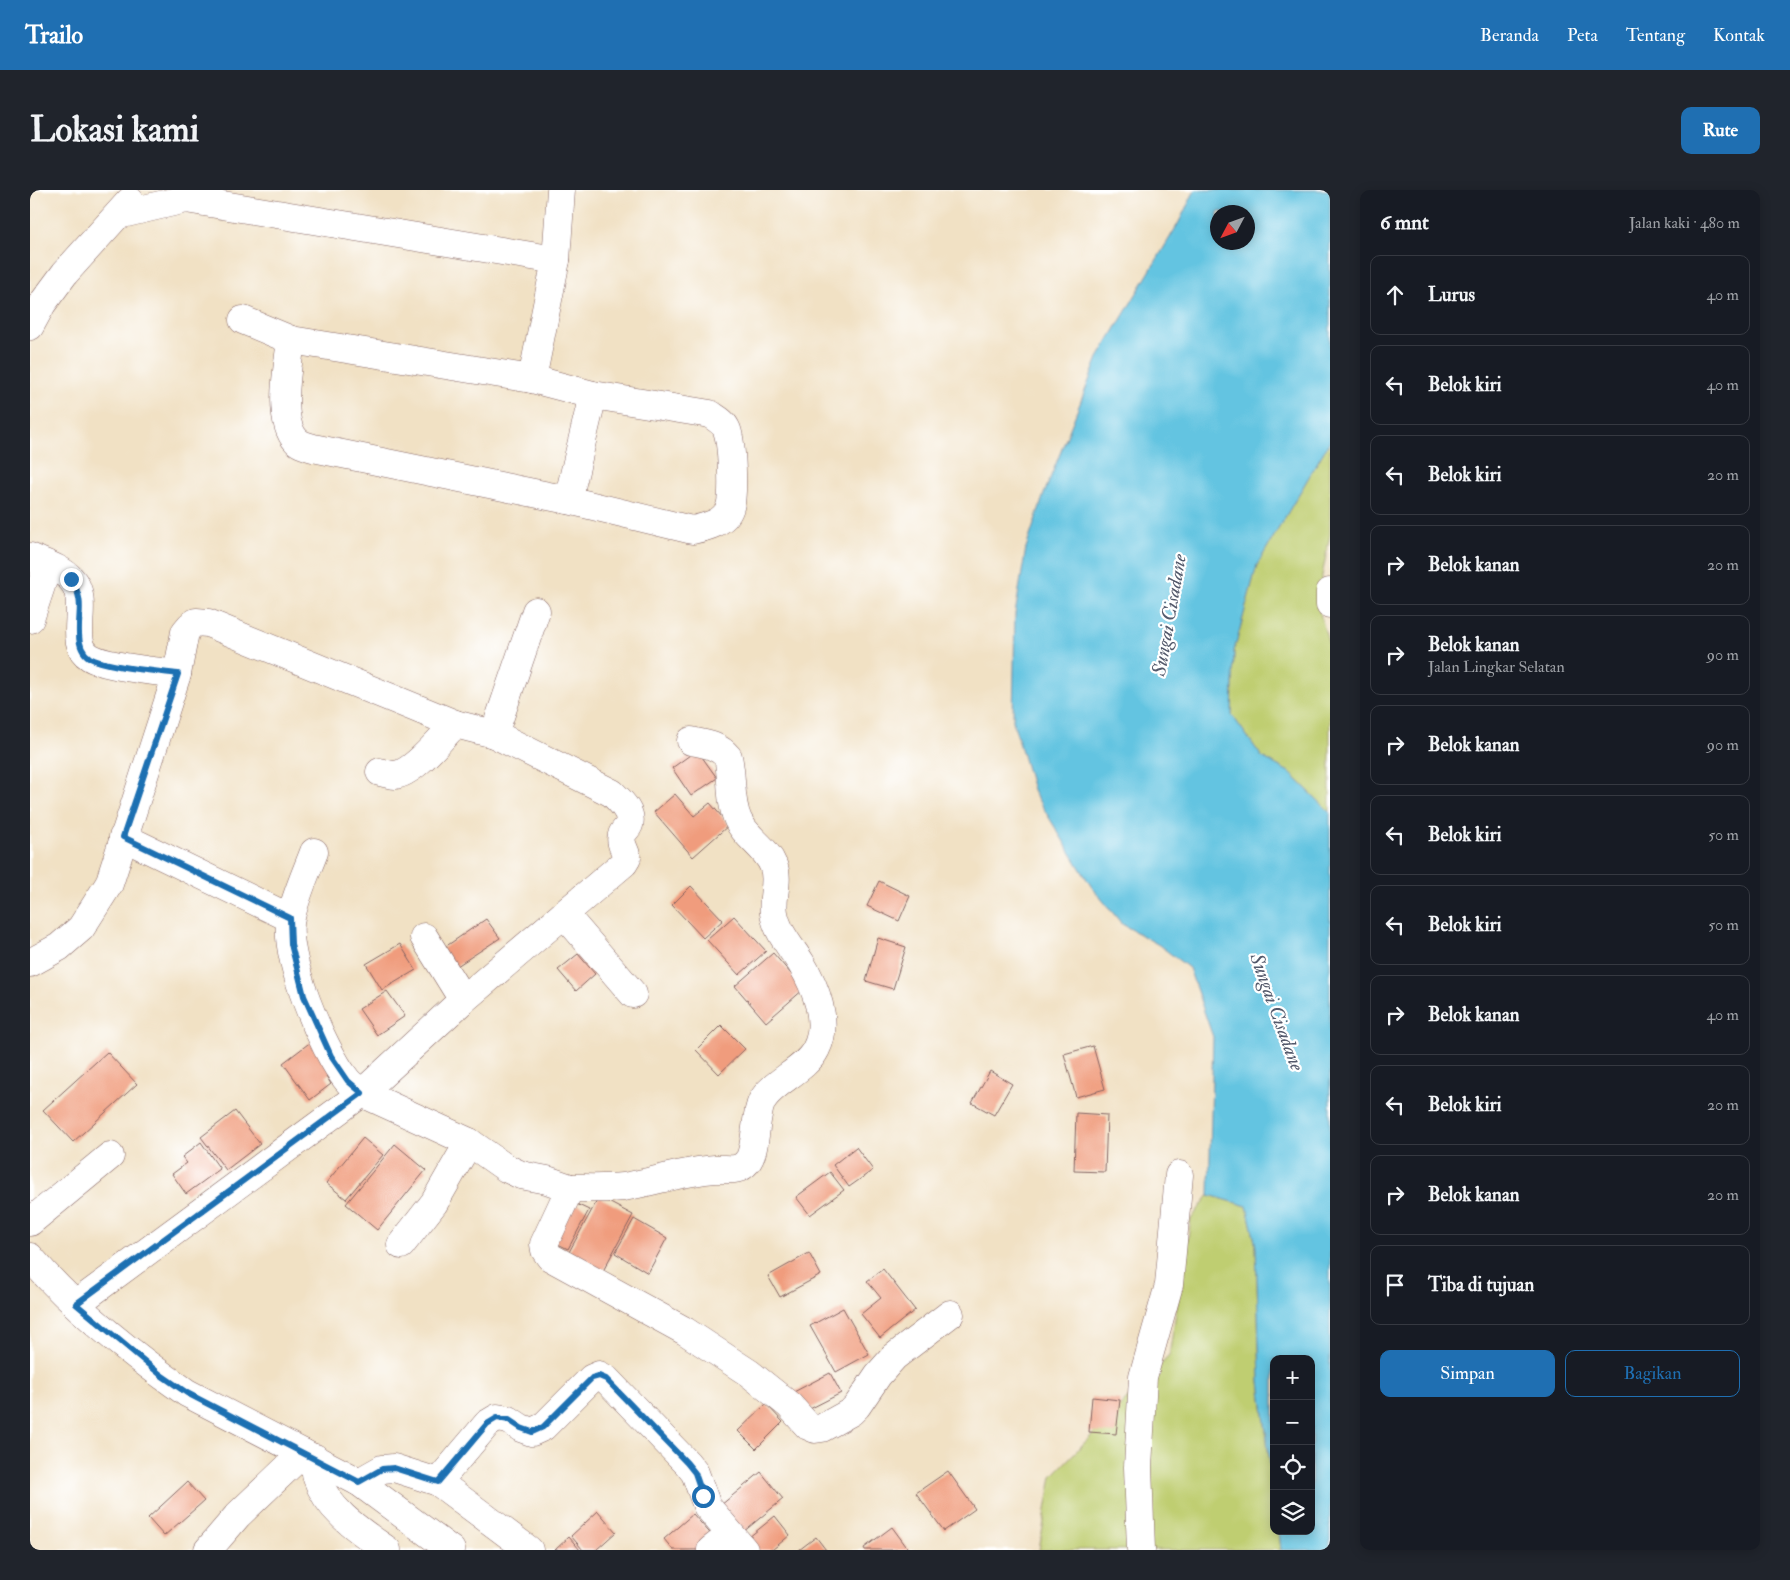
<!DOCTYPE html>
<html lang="id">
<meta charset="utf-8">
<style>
body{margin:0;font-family:"IM FELL Double Pica",serif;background:#20242c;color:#f1f3f6}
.controls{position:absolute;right:15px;bottom:15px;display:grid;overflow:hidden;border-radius:10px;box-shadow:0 2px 12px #0003}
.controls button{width:45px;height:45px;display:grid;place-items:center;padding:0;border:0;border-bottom:1px solid #363941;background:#171b24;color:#f1f3f6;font:25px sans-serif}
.compass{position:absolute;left:1180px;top:15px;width:45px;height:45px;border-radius:50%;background:#171b24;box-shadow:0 2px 12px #0003;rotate:229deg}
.stop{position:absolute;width:15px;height:15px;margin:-11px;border:4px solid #1f6fb2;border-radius:50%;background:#fff}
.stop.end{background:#1f6fb2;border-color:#fff;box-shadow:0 1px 5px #0008}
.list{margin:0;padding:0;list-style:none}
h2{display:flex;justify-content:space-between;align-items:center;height:65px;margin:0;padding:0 20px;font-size:21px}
h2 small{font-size:16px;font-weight:400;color:#9ea1a6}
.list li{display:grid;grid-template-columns:32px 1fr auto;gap:15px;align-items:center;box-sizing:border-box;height:80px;margin:0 10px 10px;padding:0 10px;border:1px solid #363941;border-radius:10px}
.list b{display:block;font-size:19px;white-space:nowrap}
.list p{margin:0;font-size:16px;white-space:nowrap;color:#9ea1a6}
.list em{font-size:16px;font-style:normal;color:#9ea1a6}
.actions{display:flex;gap:10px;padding:15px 20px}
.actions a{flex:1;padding:11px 0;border:1px solid #1f6fb2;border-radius:10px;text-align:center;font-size:18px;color:#1f6fb2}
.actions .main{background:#1f6fb2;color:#fff}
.icon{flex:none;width:28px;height:28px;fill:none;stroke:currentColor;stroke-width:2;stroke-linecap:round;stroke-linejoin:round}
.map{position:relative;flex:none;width:1300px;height:1360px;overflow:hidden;border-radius:10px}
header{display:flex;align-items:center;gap:30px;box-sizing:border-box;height:70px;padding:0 25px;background:#1f6fb2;color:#fff}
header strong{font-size:24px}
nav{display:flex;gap:28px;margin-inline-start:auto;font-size:18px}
.intro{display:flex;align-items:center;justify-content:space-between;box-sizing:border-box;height:120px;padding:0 30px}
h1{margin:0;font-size:35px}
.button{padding:12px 22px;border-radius:10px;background:#1f6fb2;color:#fff;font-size:18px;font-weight:700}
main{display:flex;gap:30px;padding:0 30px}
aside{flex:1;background:#171b24;border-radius:10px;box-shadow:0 2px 12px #0003}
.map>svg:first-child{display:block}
.green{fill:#bfce71;stroke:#84764e}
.water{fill:#63c4e1;stroke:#567286;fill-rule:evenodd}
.building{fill:#f09c7d}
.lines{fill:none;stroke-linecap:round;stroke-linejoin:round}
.minor-casing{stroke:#846361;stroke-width:29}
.major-casing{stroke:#846361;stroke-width:29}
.minor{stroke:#fff;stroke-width:28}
.major{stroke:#fff;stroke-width:28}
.route{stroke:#1f6fb2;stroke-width:6}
.labels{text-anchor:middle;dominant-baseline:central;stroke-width:4.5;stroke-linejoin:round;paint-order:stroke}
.water-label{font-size:20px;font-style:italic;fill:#53596b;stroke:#fff}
</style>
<header>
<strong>Trailo</strong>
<nav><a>Beranda</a><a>Peta</a><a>Tentang</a><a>Kontak</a></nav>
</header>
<div class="intro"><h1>Lokasi kami</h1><a class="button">Rute</a></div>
<main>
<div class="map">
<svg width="1300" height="1360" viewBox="0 0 1300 1360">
<rect width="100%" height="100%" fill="#fff"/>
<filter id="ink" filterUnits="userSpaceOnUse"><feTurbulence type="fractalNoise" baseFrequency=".02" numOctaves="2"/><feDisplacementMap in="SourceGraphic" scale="10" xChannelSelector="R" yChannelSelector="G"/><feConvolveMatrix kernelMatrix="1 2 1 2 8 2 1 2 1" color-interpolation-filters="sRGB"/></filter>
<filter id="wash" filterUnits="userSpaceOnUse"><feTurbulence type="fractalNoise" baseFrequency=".0096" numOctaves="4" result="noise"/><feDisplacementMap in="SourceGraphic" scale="20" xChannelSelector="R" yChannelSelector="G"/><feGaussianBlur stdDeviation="1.12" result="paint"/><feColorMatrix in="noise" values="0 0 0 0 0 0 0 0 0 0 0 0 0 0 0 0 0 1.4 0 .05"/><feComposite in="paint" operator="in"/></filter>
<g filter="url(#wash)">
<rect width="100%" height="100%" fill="#f1e1c4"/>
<!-- green -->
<g class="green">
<path d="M1300,251V345L1287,412L1300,459V622L1259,582L1232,567L1202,525L1204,461L1227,375Z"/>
<path d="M1179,1005L1217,1016L1226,1056L1230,1191L1244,1308V1341H1249L1251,1360H1009L1022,1286L1139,1166L1161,1029Z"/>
</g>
<!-- water -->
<path class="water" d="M1165,0H1300V251L1227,375L1204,461L1202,525L1232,567L1259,582L1300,622V1360H1251L1249,1341H1281V1169H1244V1308L1230,1191L1226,1056L1217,1016L1179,1005L1183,847L1159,778L1129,755L1092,734L1061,696L1004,603L983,531L985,424L996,358L1014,304L1068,168L1148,34ZM1188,22H1218V52H1188Z"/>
<g id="blocks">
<!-- building -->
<g class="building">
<path d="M667,560L687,588L661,606L642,578Z"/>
<path d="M645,604L664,626L680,613L699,635L663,667L624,622Z"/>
<path d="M849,691L880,706L869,731L837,716Z"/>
<path d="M661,696L693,730L673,748L642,715Z"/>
<path d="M704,726L736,761L709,785L677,750Z"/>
<path d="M456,729L470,748L424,778L412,759Z"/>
<path d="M848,748L876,757L863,799L836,791Z"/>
<path d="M370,754L386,780L352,800L336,774Z"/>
<path d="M743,763L774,799L736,832L705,796Z"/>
<path d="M548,764L565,784L546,801L528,780Z"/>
<path d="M357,801L375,826L347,845L329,819Z"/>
<path d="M691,835L715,859L689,884L666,860Z"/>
<path d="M282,851L304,880L296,886L301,894L280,910L253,873Z"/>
<path d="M1063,856L1075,899L1046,907L1034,864Z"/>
<path d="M77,862L107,894L43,952L13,920Z"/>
<path d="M960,881L982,894L964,925L942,913Z"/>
<path d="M205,921L230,954L196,980L171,947Z"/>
<path d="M1046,923L1077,925L1075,982L1044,981Z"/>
<path d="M333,948L353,965L316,1009L296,993Z"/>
<path d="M171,952L190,979L156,1004L142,984L157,973L152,967Z"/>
<path d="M365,954L396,980L347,1040L316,1014Z"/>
<path d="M826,957L843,980L819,997L803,975Z"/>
<path d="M800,982L814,1000L780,1025L766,1007Z"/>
<path d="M569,1007L603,1025L573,1081L539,1062Z"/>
<path d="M538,1010L559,1020L538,1059L518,1049Z"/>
<path d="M604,1029L637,1048L618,1083L585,1063Z"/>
<path d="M779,1063L791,1085L750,1107L738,1086Z"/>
<path d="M853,1079L885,1120L850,1148L831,1124L851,1108L837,1091Z"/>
<path d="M813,1118L839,1164L806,1182L780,1136Z"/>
<path d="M800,1183L811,1203L770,1224L760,1204Z"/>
<path d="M1062,1207L1090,1210L1086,1244L1059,1242Z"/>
<path d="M736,1214L753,1232L726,1259L708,1241Z"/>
<path d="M918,1281L945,1319L914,1341L886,1303Z"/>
<path d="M731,1282L753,1309L707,1347L685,1320Z"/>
<path d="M157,1292L174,1311L134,1346L118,1328Z"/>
<path d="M568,1321L586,1342L566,1360H553L541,1346Z"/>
<path d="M663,1324L686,1350L675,1360H643L634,1349Z"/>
<path d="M745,1326L760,1345L742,1360H720L713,1352Z"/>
<path d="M862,1337L879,1360H835L834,1358Z"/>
<path d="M539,1347L550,1360H525Z"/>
<path d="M786,1347L796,1360H769Z"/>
</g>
</g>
</g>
<g filter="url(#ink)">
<use href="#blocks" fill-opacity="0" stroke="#846361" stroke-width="1"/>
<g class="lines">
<!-- minor casing -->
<g class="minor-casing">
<g id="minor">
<path d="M88,25L156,9L526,70"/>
<path d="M213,130L261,150L502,189"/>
<path d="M0,136L12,114L35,83L100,11"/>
<path d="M261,150C258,177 247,229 266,250C269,254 277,256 283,258L538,310L662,340C676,337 695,333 700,317C704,303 702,254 697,240C694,232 687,229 680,224L563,205L502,189L526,70L531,0"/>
<path d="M538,310L563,205"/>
<path d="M0,367C13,373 31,378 41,389C62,410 36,453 60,467C76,477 127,481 147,484"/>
<path d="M1300,402V414"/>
<path d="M0,429L18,375"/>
<path d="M464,544L506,421"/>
<path d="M350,582C354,583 361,585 365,585C384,583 412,547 425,534"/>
<path d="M93,647L260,728"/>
<path d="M284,662C276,683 266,705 261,727C252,764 293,861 317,890C321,895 327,899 332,903L439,952L476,978L491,985L517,990L540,998L514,1054L515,1060L520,1067L655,1141L719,1183L759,1215L778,1236L785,1239L792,1238L821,1222L827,1216L848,1185L864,1167L920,1124"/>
<path d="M534,724L603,804"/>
<path d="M394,747L433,810"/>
<path d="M0,773L29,757L51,738L79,694L147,484L155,442L160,436L166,432L178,433L425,534L464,544L582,603C590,611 603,622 599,635C598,638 593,641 592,645C589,653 596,661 597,668L594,673L433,810L332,903L46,1114"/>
<path d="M540,998C557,998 575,999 593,997C624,992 654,981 685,979C697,978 708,983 717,972C727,961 724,927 732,911C742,892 776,880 786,859C800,832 785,796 771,773C761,757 747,742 744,723C741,707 750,690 743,675C736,657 716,648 708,630C699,610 703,588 698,567C688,555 675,554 661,551"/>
<path d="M0,1032L80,966"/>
<path d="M371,1055L404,1013L439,952"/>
<path d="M285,1268C285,1275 285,1282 287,1288C298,1321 330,1341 357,1360"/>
<path d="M329,1292L352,1279L364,1278L408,1292L499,1360"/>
<path d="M408,1292L457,1234L467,1228L479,1230L491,1238L502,1242L513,1237L562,1188L569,1185L576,1189L657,1273L665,1283L677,1316L714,1360"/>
<path d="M178,1360L208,1325L273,1263"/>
<path d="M681,1360L700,1345"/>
<path d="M1111,1360L1108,1277L1113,1187L1139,1095L1149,985"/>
</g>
</g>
<!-- major casing -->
<g class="major-casing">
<path id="major" d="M0,1067C44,1119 101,1164 157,1203L329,1292L421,1360"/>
</g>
<!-- minor -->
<use href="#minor" class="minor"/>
<!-- major -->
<use href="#major" class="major"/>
</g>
</g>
<g class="lines" filter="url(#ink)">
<!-- route -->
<path class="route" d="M41,389C55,412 48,420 49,444C49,453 52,463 60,468C76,477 127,481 148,484L93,647L260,728L261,754L274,806L301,866L318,891L332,903L46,1114L131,1185L157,1203L329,1292L352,1279L364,1278L408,1292L457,1234L467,1228L479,1230L491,1238L502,1242L513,1237L562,1188L569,1186L576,1189L657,1273L665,1283L673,1306"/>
</g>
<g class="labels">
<!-- water labels -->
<g class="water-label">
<text transform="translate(1139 425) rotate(-80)">Sungai Cisadane</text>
<text transform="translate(1247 822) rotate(70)">Sungai Cisadane</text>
</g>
</g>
</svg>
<div class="controls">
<button>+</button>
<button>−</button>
<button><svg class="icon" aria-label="locate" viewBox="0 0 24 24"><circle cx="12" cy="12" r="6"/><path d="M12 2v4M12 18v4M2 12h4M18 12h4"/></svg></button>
<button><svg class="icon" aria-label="layers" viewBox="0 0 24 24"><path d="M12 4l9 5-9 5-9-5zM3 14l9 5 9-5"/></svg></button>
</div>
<svg class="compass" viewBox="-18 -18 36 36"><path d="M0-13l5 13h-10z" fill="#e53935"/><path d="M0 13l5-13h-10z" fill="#9ea1a6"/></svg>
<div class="stop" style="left:673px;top:1306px"></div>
<div class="stop end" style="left:41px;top:389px"></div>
</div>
<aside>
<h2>6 mnt<small>Jalan kaki · 480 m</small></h2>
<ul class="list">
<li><svg class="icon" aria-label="ahead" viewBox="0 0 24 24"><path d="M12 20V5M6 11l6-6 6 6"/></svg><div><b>Lurus</b></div><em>40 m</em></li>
<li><svg class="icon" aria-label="left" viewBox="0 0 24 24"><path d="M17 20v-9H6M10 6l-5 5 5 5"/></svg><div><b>Belok kiri</b></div><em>40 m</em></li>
<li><svg class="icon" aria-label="left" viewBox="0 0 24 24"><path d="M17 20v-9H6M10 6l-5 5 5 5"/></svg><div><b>Belok kiri</b></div><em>20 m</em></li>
<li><svg class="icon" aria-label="right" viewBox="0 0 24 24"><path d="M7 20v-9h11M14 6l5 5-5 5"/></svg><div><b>Belok kanan</b></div><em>20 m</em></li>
<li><svg class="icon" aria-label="right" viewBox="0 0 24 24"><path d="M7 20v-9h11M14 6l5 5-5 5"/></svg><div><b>Belok kanan</b><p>Jalan Lingkar Selatan</p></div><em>90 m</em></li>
<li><svg class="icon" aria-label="right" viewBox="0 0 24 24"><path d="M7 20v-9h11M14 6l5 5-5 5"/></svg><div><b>Belok kanan</b></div><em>90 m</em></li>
<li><svg class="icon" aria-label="left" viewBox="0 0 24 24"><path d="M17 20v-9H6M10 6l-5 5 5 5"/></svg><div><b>Belok kiri</b></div><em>50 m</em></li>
<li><svg class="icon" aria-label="left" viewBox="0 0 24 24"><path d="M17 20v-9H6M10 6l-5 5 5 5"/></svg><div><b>Belok kiri</b></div><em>50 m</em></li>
<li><svg class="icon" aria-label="right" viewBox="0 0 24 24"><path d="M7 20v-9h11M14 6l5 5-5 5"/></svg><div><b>Belok kanan</b></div><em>40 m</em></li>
<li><svg class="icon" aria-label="left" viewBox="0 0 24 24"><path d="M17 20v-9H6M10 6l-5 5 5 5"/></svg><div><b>Belok kiri</b></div><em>20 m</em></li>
<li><svg class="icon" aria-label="right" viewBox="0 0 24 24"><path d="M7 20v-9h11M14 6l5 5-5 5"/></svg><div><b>Belok kanan</b></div><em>20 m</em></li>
<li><svg class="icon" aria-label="arrive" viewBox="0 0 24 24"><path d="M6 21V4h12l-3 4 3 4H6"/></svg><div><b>Tiba di tujuan</b></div></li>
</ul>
<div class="actions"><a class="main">Simpan</a><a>Bagikan</a></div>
</aside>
</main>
